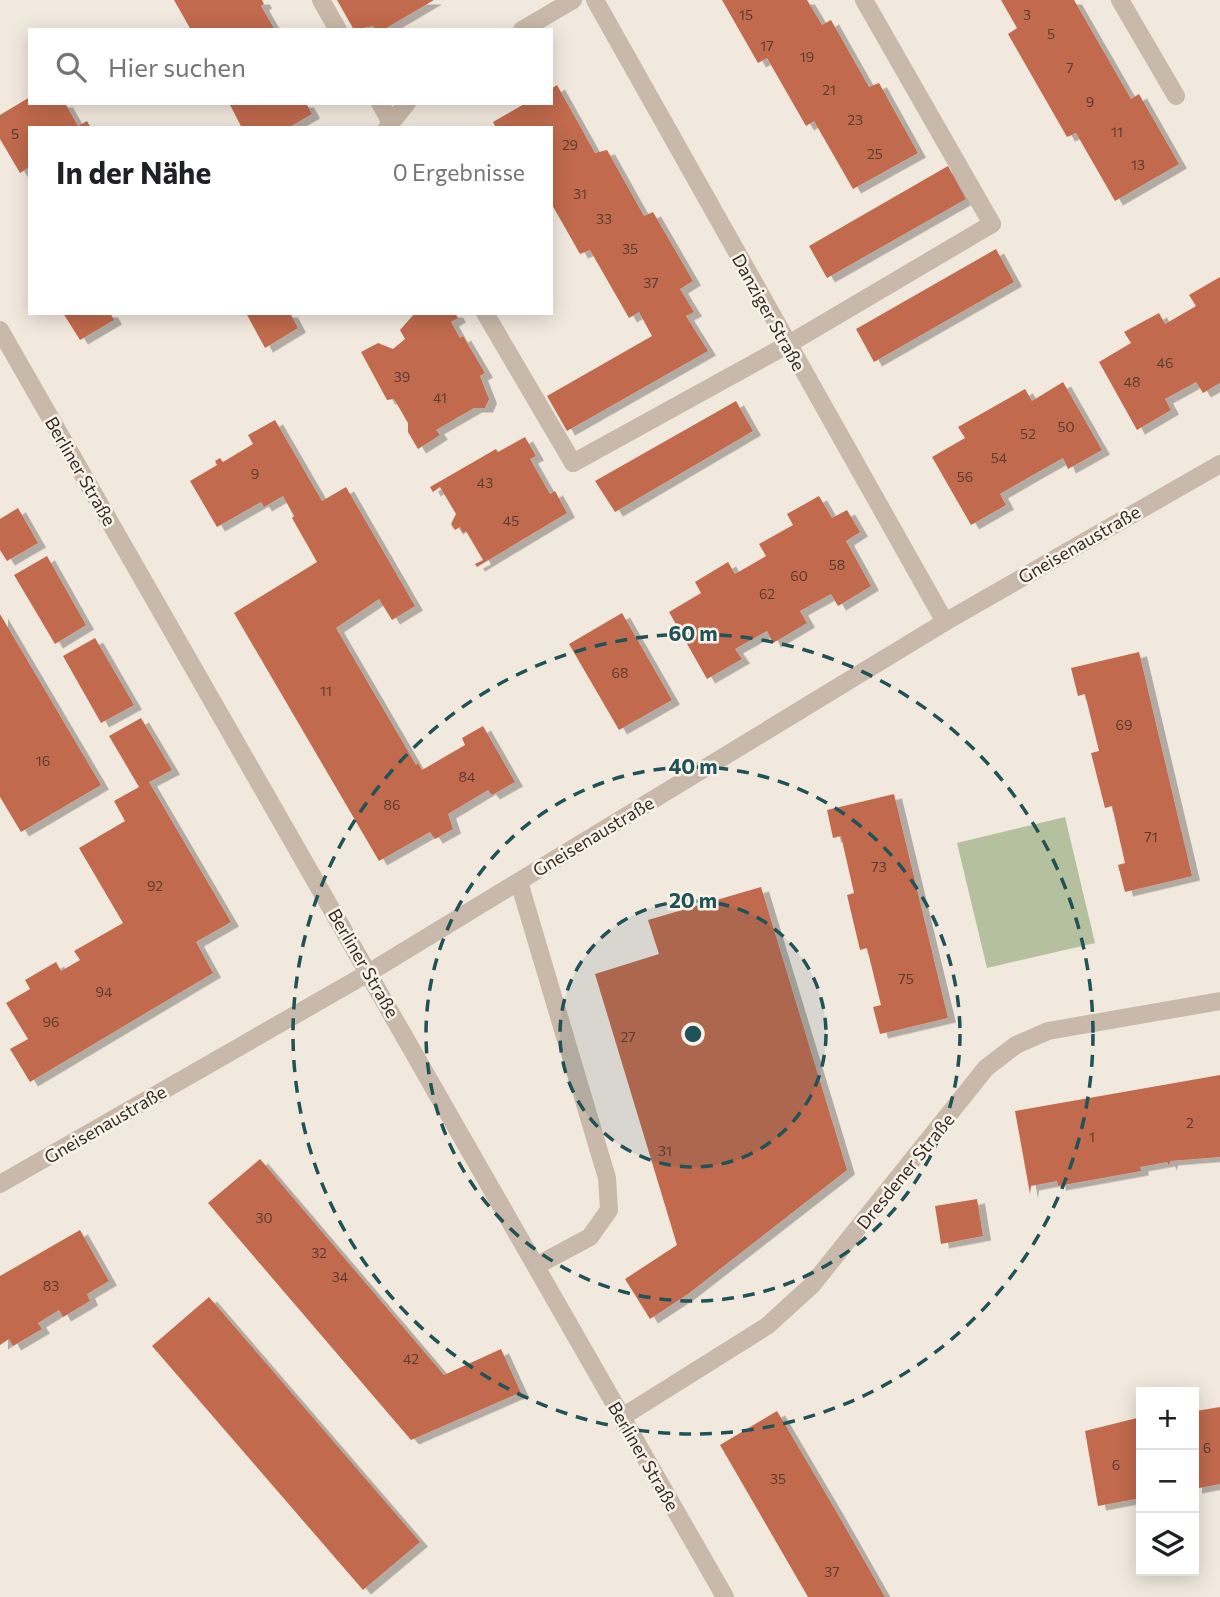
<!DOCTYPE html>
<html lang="de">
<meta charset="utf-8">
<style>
body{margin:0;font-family:Commissioner,sans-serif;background:#f6f6f6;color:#202124}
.controls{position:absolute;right:21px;bottom:21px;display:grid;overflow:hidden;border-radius:0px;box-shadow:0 4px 18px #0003}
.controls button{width:63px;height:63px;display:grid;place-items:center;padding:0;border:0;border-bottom:2px solid #e0e0e0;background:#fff;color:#202124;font:35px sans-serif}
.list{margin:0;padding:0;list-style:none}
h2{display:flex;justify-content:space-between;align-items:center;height:91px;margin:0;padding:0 28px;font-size:30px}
h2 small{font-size:23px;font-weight:400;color:#757577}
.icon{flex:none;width:38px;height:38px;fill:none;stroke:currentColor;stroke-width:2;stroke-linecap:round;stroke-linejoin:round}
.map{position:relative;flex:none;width:1220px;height:1597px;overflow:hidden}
.search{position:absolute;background:#fff;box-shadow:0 4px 18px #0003;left:28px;top:28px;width:525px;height:77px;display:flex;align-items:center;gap:18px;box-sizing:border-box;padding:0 24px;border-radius:0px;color:#757577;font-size:26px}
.panel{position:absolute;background:#fff;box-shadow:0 4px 18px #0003;left:28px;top:126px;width:525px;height:189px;border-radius:0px}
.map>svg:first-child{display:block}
.green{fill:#b4c09e}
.building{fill:#c16b4d;filter:url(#shadow)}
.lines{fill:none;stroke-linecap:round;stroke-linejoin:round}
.lane{stroke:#c9b9aa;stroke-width:18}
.street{stroke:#c9b9aa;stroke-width:18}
.ring{fill:none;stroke:#205357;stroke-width:3.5;stroke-dasharray:12 9}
.labels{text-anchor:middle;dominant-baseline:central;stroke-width:5;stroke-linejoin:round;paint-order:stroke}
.number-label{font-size:14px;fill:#5a3d32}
.street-label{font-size:18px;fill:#372e29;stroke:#f9f3ea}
.centre{fill:#205357;stroke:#f9f3ea;stroke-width:3.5}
.ring-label{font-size:21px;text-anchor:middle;font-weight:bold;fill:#205357;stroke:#f9f3ea;stroke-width:5;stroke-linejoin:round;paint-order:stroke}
</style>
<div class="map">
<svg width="1220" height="1597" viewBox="0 0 1220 1597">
<defs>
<filter id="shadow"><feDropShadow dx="8" dy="4.5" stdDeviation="0" flood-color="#0004"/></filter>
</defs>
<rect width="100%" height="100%" fill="#f2e9de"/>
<!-- green -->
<path class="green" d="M1065,817L1095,943L987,968L957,843Z"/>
<!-- building -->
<g class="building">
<path d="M174,0H262L264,4L261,6L275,30H191Z"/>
<path d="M337,0H434L383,30H375L373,26L354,30Z"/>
<path d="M722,0H807L822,25L831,20L869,87L879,83L918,153L853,189L814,121L806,126L767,58L758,63Z"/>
<path d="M1001,0H1074L1131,99L1139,94L1179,164L1115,201L1076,133L1067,137L1028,69L1008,34L1017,28Z"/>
<path d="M557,85L595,153L607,150L644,216L653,212L693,281L680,289L694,312L686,316L708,351L567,431L547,396L652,336L639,312L629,318L590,250L580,254L551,203V128H496L493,122L526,103H551V89Z"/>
<path d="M30,97V103H65L78,126L87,121L91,128H30V171L28,168L20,173L0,139V115Z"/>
<path d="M229,103H306L312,114L288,128H242Z"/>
<path d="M948,166L966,199L827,278L809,246Z"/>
<path d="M996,249L1014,282L874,362L856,329Z"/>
<path d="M1220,277V383L1203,393L1196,382L1165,399L1171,410L1137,430L1099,362L1131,343L1124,332L1159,313L1165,324L1196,306L1189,295Z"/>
<path d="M63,313H110L114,320L80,340Z"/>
<path d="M246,313H290L298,328L265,348Z"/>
<path d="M415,313H455L458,318L451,322L460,338L463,336L485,373L480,376L489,399L485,408H474L436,430L440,435L418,449L408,432V423L394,399L387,400L361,352L378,343L393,349L405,339L400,330Z"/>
<path d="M1063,382L1102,450L1068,469L1063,458L1031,476L1000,494L1006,505L971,525L932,457L965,438L958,427L1025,389L1032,401Z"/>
<path d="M736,401L753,431L615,512L595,481Z"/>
<path d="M275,420L322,501L346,487L415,606L392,620L379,599L336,628L416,765L418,763L422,770L465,745L462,738L483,726L515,782L492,795L488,790L448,814L453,829L435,839L430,832L379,861L234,613L317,562L292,518L294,516L283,496L264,507L261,502L217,527L190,481L217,465L215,461L220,458L223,462L253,444L248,435Z"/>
<path d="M525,437L536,456L530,459L550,494L555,491L567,513L477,567L475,564L483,560L466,531L463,533L460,527L455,530L451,524L456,514L440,487L433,492L430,487L496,449L498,452Z"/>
<path d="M819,496L832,518L847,510L860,532L846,541L871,586L838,606L831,594L800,611L807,623L773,643L767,631L735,649L742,659L707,679L669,612L701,593L695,582L728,562L735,574L766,556L759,544L793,525L787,514Z"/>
<path d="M18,508L38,543L7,561L0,550V519Z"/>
<path d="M47,556L86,625L55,644L14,575Z"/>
<path d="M622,613L672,700L619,730L569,644Z"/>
<path d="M0,614L101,785L21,832L0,797Z"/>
<path d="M95,638L134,705L101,723L63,656Z"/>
<path d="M1139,652L1192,876L1125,892L1118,865L1125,863L1112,806L1105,808L1091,753L1099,751L1085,694L1078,696L1071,668Z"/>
<path d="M141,718L172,770L149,782L231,922L196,942L213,973L30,1082L10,1049L28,1039L6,1003L30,989L25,980L56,962L61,971L80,960L74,951L123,923L79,848L125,821L114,801L139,787L109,736Z"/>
<path d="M894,794L948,1018L880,1034L873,1007L881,1005L867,948L860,950L847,895L854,893L841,836L833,838L827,810Z"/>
<path d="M761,887L847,1170L688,1294L650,1319L625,1279L677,1245L595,974L659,954L648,920Z"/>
<path d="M1220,1075V1157L1170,1161L1169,1166L1167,1162L1140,1167L1141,1171L1058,1186L1057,1181L1031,1186L1030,1194L1015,1111Z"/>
<path d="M260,1159L444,1375L501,1349L522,1395L519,1393L411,1440L208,1203Z"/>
<path d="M977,1199L983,1236L941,1244L935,1206Z"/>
<path d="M80,1230L109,1281L87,1294L90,1301L63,1317L59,1310L38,1323L42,1329L13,1346L9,1339L0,1345V1276Z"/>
<path d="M209,1297L420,1542L363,1590L152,1346Z"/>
<path d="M1194,1406L1196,1411L1220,1407V1484L1194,1489Z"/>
<path d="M777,1411L836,1511L885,1597H808L720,1445Z"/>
<path d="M1141,1417V1498L1098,1506L1085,1431Z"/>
</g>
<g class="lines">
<!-- lane -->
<g class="lane">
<path d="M573,463L787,345L992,224"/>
<path d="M519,882L607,1178L609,1210L590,1237L536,1266"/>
</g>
<!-- street -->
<g class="street">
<path d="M321,0L338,30"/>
<path d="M595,0L945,622"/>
<path d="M864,0L992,224"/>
<path d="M1120,0L1176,96"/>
<path d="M522,30L573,0"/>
<path d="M380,103L391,123"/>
<path d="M387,128L407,103"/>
<path d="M485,313L573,463"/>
<path d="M0,330L725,1597"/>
<path d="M0,1184L370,972L945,622L1220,464"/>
<path d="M622,1417L767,1326L812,1285L986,1068L1016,1045L1048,1031L1220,1001"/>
</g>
</g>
<!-- distance rings -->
<circle cx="693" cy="1034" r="133" fill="#205357" fill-opacity=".12"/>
<g class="ring">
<circle cx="693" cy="1034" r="133"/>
<circle cx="693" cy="1034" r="267"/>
<circle cx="693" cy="1034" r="400"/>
</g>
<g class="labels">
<!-- number labels -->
<g class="number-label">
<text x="746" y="14">15</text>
<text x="1027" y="14">3</text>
<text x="1051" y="33">5</text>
<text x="767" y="45">17</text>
<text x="807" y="56">19</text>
<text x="1070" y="67">7</text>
<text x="829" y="89">21</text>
<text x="1090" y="101">9</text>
<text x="855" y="119">23</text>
<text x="1117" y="131">11</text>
<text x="15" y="133">5</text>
<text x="570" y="144">29</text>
<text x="875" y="153">25</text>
<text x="1138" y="164">13</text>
<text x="580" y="193">31</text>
<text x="604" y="218">33</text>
<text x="630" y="248">35</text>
<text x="651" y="282">37</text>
<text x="1165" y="362">46</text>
<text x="402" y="376">39</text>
<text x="1132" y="381">48</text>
<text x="440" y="397">41</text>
<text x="1066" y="426">50</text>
<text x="1028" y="433">52</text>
<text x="999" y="457">54</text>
<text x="255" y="473">9</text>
<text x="965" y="476">56</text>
<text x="485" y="482">43</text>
<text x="511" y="520">45</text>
<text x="837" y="564">58</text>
<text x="799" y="575">60</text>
<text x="767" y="593">62</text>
<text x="620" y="672">68</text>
<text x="326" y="690">11</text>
<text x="1124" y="724">69</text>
<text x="43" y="760">16</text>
<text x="467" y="776">84</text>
<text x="392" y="804">86</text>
<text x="1151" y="836">71</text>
<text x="879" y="866">73</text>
<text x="155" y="885">92</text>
<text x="906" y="978">75</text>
<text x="104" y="991">94</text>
<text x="51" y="1021">96</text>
<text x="628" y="1036">27</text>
<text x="1190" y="1122">2</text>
<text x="1092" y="1136">1</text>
<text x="665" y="1150">31</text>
<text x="264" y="1217">30</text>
<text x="319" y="1252">32</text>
<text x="340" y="1276">34</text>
<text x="51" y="1285">83</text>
<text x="411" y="1358">42</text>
<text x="1207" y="1447">6</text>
<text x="1116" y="1464">6</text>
<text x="778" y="1478">35</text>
<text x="832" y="1571">37</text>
</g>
<!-- street labels -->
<g class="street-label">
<text transform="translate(769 312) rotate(61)">Danziger Straße</text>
<text transform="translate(81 471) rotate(60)">Berliner Straße</text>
<text transform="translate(1079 544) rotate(-30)">Gneisenaustraße</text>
<text transform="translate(593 836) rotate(-31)">Gneisenaustraße</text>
<text transform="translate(364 963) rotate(60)">Berliner Straße</text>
<text transform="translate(105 1124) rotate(-30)">Gneisenaustraße</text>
<text transform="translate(905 1171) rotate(-51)">Dresdener Straße</text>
<text transform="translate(644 1456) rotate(60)">Berliner Straße</text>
</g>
</g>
<circle cx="693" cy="1034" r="10" class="centre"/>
<g class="ring-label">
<text x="693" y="641">60 m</text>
<text x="693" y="774">40 m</text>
<text x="693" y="908">20 m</text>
</g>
</svg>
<div class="controls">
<button>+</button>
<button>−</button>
<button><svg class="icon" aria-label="layers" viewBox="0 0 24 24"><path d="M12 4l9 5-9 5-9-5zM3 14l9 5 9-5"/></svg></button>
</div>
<div class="search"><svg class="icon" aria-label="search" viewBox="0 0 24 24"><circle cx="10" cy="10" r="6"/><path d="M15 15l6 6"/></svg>Hier suchen</div>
<section class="panel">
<h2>In der Nähe<small>0 Ergebnisse</small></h2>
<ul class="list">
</ul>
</section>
</div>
